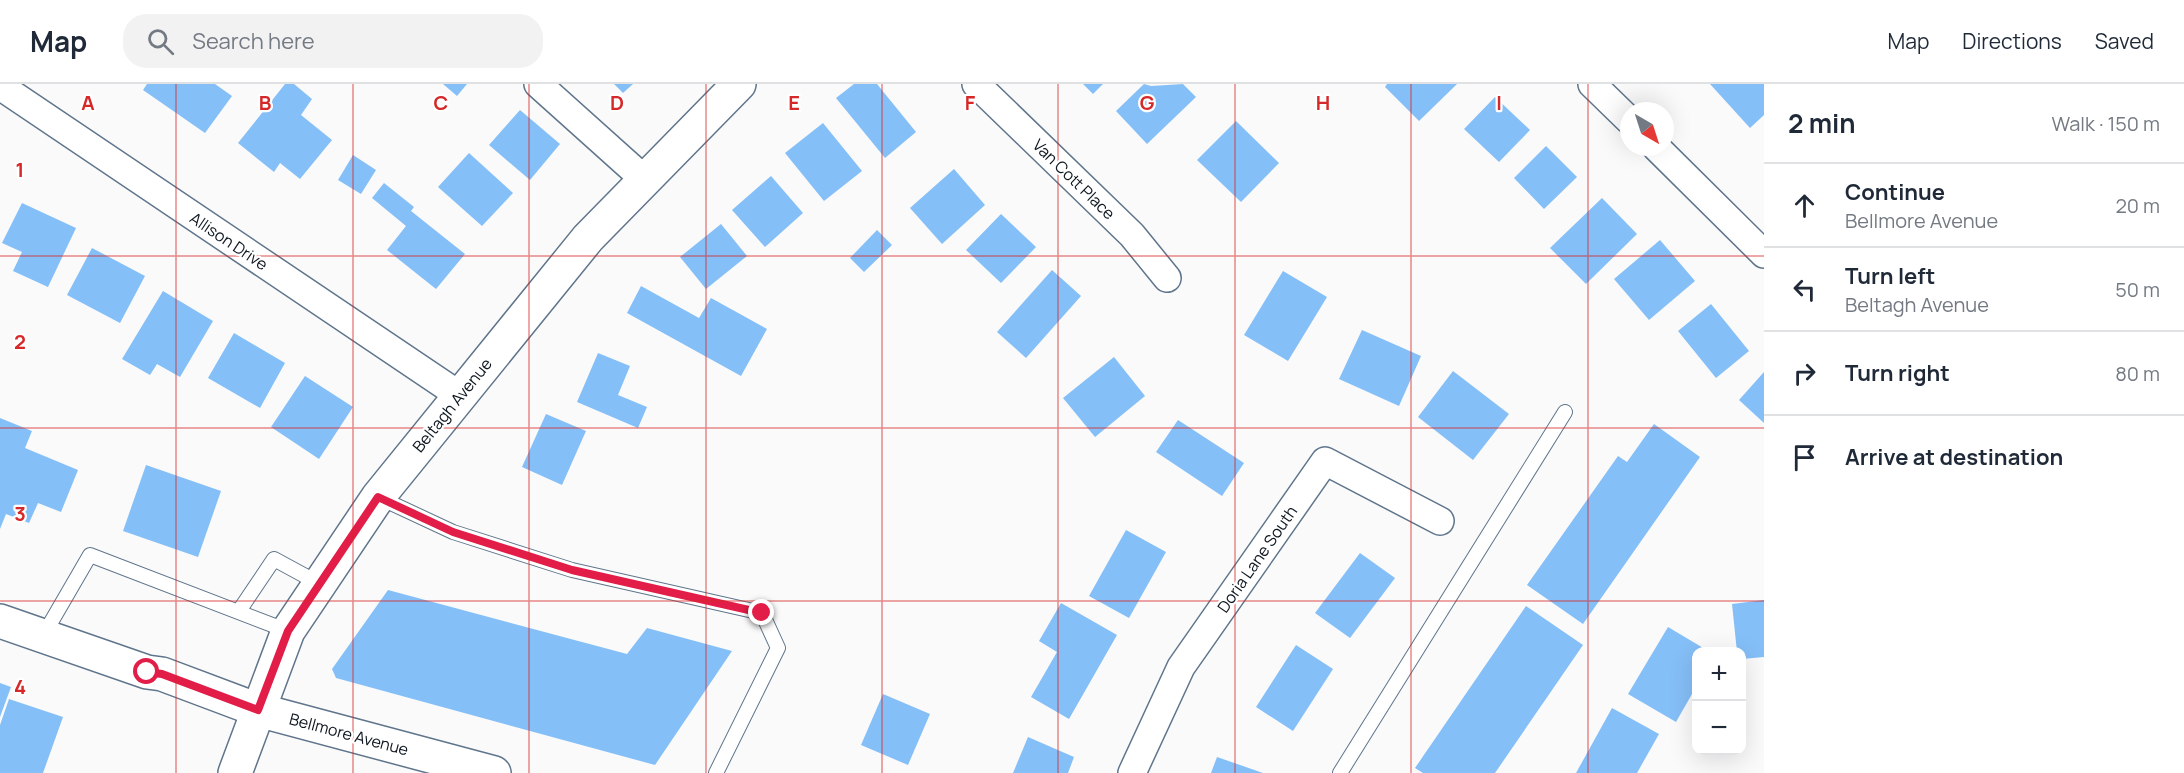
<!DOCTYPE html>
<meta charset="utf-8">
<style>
body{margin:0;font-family:Manrope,sans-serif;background:#f2f2f3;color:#1f2937}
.controls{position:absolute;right:18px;bottom:18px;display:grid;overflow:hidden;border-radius:12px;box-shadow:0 6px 24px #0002}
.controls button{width:54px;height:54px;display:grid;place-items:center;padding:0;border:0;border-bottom:2px solid #e0e1e3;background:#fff;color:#1f2937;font:30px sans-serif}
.compass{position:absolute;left:1620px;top:18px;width:54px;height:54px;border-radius:50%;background:#fff;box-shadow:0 6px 24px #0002;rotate:141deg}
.stop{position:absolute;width:18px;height:18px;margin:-14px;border:4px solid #e11d48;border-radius:50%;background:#fff}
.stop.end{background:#e11d48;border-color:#fff;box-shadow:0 2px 6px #0008}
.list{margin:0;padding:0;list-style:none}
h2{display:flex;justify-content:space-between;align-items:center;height:78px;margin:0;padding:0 24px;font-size:26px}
h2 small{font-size:20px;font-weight:400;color:#747a83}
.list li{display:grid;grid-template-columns:39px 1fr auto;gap:18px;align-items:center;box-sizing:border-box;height:84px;padding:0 24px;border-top:2px solid #e0e1e3}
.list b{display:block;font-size:22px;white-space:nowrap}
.list p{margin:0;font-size:20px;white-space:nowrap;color:#747a83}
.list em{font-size:20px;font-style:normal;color:#747a83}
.icon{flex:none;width:33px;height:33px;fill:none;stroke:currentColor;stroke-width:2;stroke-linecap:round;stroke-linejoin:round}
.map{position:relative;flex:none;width:1764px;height:689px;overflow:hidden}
header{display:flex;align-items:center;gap:36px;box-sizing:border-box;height:84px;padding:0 30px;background:#fff;border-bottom:2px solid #e0e1e3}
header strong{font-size:28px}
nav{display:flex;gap:33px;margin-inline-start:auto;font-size:21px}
.search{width:420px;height:54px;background:#f2f2f3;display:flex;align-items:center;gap:15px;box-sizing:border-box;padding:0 21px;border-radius:24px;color:#747a83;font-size:22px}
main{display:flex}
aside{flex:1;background:#fff}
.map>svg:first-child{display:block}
.building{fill:#85bff7}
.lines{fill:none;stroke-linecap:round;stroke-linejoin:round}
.service-casing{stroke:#5f758b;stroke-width:16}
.minor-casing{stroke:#5f758b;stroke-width:30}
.tertiary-casing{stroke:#5f758b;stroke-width:36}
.secondary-casing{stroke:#5f758b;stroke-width:36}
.service{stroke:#fff;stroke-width:14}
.minor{stroke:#fff;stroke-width:27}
.tertiary{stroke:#fff;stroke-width:33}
.secondary{stroke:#fff;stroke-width:33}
.route{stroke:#e11d48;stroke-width:8}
.grid{fill:none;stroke:#d62828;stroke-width:1.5;stroke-opacity:0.55}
.labels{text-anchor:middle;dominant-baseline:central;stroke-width:4.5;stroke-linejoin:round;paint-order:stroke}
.street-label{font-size:16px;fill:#0d151e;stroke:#fff}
.grid-label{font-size:20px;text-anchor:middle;font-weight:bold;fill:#d62828;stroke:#fff;stroke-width:4.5;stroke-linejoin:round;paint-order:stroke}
</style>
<header>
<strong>Map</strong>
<div class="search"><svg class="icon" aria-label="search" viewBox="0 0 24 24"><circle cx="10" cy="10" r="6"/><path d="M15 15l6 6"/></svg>Search here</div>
<nav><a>Map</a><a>Directions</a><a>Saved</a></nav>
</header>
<main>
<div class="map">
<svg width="1764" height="689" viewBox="0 0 1764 689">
<rect width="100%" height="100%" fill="#fafafa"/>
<!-- building -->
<g class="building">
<path d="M147,0H215L232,12L205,49L143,6Z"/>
<path d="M285,0H294L312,15L301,31L332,56L300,95L280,79L274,88L238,59Z"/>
<path d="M443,0H467L457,12Z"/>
<path d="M614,0H633L623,9Z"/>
<path d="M854,0H877L916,48L885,74L836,14Z"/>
<path d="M1083,0H1103L1093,10Z"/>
<path d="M1144,0L1151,2L1183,0L1196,13L1147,60L1116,27Z"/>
<path d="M1387,0H1457L1419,37L1385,3Z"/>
<path d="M1710,0H1764V31L1750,44Z"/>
<path d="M1495,13L1530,46L1499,78L1464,45Z"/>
<path d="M520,26L560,60L530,96L489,61Z"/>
<path d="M1236,37L1279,79L1241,118L1197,76Z"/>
<path d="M823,39L862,87L824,117L785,69Z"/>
<path d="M1546,62L1577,93L1544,125L1514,94Z"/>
<path d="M469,69L513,109L482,142L438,103Z"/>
<path d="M353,71L376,86L361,110L338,96Z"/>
<path d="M954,85L985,121L942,160L910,124Z"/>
<path d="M771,92L803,129L765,163L732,126Z"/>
<path d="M384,99L414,123L411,127L465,170L436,205L387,166L406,142L372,114Z"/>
<path d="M1602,114L1637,150L1586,200L1550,164Z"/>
<path d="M22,119L76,144L48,203L13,187L22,168L2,159Z"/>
<path d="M1001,130L1036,163L1001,199L966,166Z"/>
<path d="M721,140L747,172L706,205L680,173Z"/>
<path d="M877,146L892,161L864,188L850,174Z"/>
<path d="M1660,156L1695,197L1649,236L1614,195Z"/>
<path d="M92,164L145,192L120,239L67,211Z"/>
<path d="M1052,186L1081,212L1026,274L997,248Z"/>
<path d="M1283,187L1327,213L1288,277L1244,251Z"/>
<path d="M641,202L699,234L711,214L767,245L741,292L627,229Z"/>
<path d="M163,207L213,237L180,293L157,280L150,291L122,275Z"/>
<path d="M1711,220L1749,267L1716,294L1678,247Z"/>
<path d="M1362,246L1421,272L1399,322L1339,295Z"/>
<path d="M234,249L285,279L260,324L208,294Z"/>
<path d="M598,269L630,282L618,311L647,323L638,344L577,318Z"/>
<path d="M1114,273L1145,312L1095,353L1063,314Z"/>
<path d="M1453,287L1509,330L1473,376L1418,333Z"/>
<path d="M1764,288V339L1739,316Z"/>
<path d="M305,292L353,323L319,375L271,343Z"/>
<path d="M546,330L586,347L562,401L522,383Z"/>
<path d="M0,334L32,347L25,364L78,386L61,428L38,419L29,439L6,430L0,445Z"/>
<path d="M1178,336L1244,379L1222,412L1156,368Z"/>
<path d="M1654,340L1700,373L1583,540L1527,501L1618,372L1627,378Z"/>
<path d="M146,381L221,407L198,473L123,447Z"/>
<path d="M1126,446L1166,468L1129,534L1089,512Z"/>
<path d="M1360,469L1395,494L1350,554L1315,529Z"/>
<path d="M388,506L627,570L647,544L732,567L655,681L336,594L332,585Z"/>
<path d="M1764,516V573L1742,575V568H1737L1732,520Z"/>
<path d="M1061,519L1117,551L1069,635L1031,613L1057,568L1039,557Z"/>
<path d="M1526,522L1583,561L1495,689H1423L1415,684Z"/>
<path d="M1668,543L1710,568H1696V603L1676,638L1628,610Z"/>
<path d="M1296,561L1333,585L1293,647L1256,623Z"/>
<path d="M0,599L11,603L0,633Z"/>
<path d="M883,610L930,630L908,681L861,661Z"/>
<path d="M9,615L63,633L43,689H0V641Z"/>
<path d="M1612,624L1659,650L1637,689H1576Z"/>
<path d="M1028,653L1074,673L1068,689H1013Z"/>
<path d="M1217,673L1263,689H1211Z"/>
</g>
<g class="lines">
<!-- service casing -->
<g class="service-casing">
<g id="service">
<path d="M378,413L453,448L572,486L762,529L778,564L716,689"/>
<path d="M239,527L274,475L320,500"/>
<path d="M43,552L90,471L288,547"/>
<path d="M1340,689L1565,328"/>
</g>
</g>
<!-- minor casing -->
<g class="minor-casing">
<g id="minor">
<path d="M538,0L645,96"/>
<path d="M976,0L1132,151L1167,194"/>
<path d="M1592,0L1629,36"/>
<path d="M0,2L459,311"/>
<path d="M1656,63L1764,170"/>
<path d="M1132,689L1181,583L1325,377L1440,437"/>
</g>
</g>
<!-- tertiary casing -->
<g class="tertiary-casing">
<path id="tertiary" d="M235,689L288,547L378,413L588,154L739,0"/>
</g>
<!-- secondary casing -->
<g class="secondary-casing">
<path id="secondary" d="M0,537L147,588L162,590L258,626L494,689"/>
</g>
<!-- service -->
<use href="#service" class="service"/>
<!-- minor -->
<use href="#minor" class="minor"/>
<!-- tertiary -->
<use href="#tertiary" class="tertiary"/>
<!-- secondary -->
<use href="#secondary" class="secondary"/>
</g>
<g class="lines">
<!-- route -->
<path class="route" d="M147,588L162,590L258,626L288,547L378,413L453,448L572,486L762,529"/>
</g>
<!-- grid -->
<path class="grid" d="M176,0V689M353,0V689M529,0V689M706,0V689M882,0V689M1058,0V689M1235,0V689M1411,0V689M1588,0V689M0,172H1764M0,344H1764M0,517H1764"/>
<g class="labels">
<!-- street labels -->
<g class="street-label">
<text transform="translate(1074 95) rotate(44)">Van Cott Place</text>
<text transform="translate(229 157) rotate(34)">Allison Drive</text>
<text transform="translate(452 321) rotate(-51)">Beltagh Avenue</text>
<text transform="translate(1257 475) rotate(-55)">Doria Lane South</text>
<text transform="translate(349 650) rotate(15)">Bellmore Avenue</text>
</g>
</g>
<g class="grid-label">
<text x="88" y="26">A</text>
<text x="265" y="26">B</text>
<text x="441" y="26">C</text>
<text x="617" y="26">D</text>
<text x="794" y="26">E</text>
<text x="970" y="26">F</text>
<text x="1147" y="26">G</text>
<text x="1323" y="26">H</text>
<text x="1499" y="26">I</text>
<text x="20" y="93">1</text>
<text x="20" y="265">2</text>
<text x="20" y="437">3</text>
<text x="20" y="610">4</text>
</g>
</svg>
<div class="controls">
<button>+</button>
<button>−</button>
</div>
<svg class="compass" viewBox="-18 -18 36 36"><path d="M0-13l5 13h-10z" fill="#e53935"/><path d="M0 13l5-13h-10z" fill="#747a83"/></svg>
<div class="stop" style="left:147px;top:588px"></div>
<div class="stop end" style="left:762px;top:529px"></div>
</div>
<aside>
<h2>2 min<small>Walk · 150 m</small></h2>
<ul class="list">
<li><svg class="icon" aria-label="ahead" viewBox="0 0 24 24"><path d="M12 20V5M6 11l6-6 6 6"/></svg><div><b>Continue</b><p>Bellmore Avenue</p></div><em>20 m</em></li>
<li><svg class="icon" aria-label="left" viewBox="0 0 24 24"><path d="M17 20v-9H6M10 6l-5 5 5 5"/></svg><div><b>Turn left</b><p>Beltagh Avenue</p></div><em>50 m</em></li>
<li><svg class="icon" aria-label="right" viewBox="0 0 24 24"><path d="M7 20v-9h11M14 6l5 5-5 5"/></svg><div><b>Turn right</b></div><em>80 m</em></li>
<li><svg class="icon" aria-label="arrive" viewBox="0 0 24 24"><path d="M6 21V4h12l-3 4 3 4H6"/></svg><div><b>Arrive at destination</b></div></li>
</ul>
</aside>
</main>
